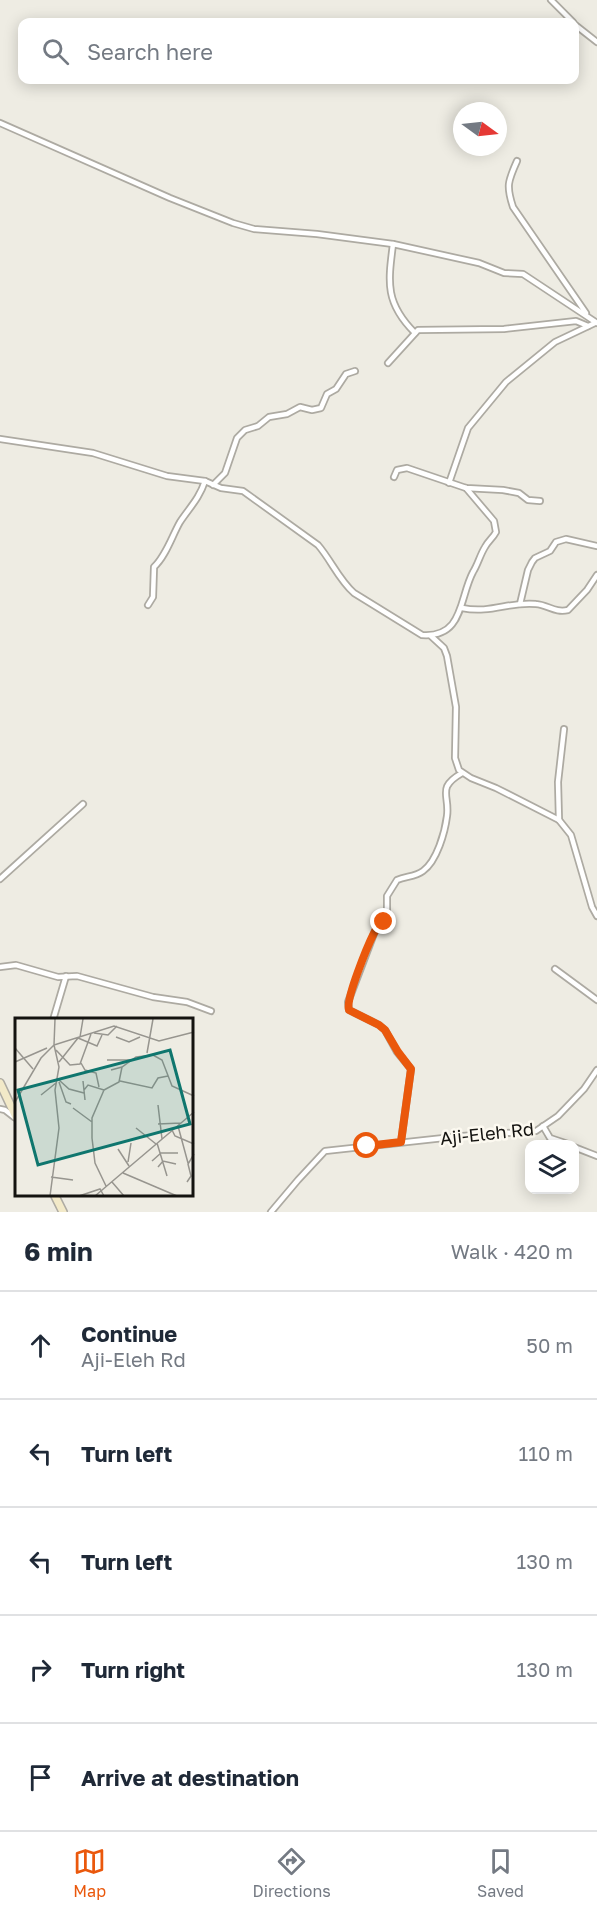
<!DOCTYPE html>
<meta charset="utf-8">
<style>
body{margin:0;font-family:"Golos Text",sans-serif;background:#f2f2f3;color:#1f2937}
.controls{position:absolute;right:18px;bottom:18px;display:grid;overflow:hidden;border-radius:12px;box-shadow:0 3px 15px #0003}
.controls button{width:54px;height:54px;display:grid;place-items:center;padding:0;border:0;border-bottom:2px solid #e0e1e3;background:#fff;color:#1f2937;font:30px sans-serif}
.compass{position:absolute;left:453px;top:102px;width:54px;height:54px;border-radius:50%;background:#fff;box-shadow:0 3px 15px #0003;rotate:105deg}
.stop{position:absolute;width:18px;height:18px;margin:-14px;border:4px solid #ea580c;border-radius:50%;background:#fff}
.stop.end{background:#ea580c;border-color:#fff;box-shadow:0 2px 6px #0008}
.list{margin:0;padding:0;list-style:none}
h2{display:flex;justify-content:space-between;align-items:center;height:78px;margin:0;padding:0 24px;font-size:26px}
h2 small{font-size:20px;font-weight:400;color:#747a83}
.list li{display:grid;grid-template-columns:39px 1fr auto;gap:18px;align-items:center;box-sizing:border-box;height:108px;padding:0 24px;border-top:2px solid #e0e1e3}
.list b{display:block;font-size:22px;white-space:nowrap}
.list p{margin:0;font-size:20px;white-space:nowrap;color:#747a83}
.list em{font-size:20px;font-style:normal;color:#747a83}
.icon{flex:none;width:33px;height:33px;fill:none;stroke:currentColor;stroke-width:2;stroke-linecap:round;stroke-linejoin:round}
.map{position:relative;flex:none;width:597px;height:1212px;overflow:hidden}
.search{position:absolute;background:#fff;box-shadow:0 3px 15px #0003;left:18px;right:18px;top:18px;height:66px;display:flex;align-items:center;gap:15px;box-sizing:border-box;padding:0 21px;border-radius:12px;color:#747a83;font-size:22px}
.sheet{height:618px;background:#fff}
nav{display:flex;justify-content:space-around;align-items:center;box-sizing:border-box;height:84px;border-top:2px solid #e0e1e3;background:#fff;font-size:16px;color:#747a83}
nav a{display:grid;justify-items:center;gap:3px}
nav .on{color:#ea580c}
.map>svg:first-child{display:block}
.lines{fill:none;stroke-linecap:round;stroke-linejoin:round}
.minor-casing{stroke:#adaaa2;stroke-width:8}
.secondary-casing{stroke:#adaaa2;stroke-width:10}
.minor{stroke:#fff;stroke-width:4.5}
.secondary{stroke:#f2e9c8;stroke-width:7}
.route{stroke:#ea580c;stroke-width:8}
.labels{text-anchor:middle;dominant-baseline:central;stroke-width:5;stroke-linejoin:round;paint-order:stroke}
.street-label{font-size:18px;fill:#141310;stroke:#fcf9f0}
.inset-road{fill:none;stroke:#97958f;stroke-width:1.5}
.view{fill:#0f766e;fill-opacity:0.15;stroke:#0f766e;stroke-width:3}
.inset-edge{fill:none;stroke:#141310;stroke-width:3}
</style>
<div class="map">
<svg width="597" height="1212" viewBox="0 0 597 1212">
<rect width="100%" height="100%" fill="#eeece3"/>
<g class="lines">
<!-- minor casing -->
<g class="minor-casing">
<g id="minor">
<path d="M551,0L573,22"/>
<path d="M574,24L597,42"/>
<path d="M0,123L170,198L233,223L254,229L317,234L393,244L479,263L504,273L523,274L597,323"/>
<path d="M517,161C508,181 506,186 513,207L586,313"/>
<path d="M393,244C388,283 385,303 415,333"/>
<path d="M388,363L418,330L504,329L576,321L588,326"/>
<path d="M0,439L93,453L167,476L205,481L221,488L243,491L318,545C331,560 339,580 354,593L422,635C464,638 459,598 473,572C478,564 480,555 485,547C488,541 493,538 496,532L494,521L466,488"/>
<path d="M394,477L397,470L407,468L466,488L503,490L519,493L528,500L540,501"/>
<path d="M449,483L468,428L506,382L555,342L595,323"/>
<path d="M213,485L225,473L237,438L245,430L258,426L269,417L287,414L300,407L312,410L321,408L327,394L336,389L346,374L355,371"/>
<path d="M520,604L528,570L532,562L535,558L550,551L556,542L566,539L597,546"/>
<path d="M148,605L153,597L154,567C166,556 172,536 180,522C190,507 199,499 205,481"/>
<path d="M462,608C491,614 510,601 536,604C548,605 555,613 568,610L587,590L597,575"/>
<path d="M431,636L444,648L447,656L456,707L455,758L459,770L471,778L496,788L559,820"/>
<path d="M564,729L558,782L559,820L571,835L592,907L597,916"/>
<path d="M0,879L83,804"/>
<path d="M0,967L16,965L58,977L77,976L153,997L187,1002L211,1011"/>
<path d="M555,969L597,1000"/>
<path d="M53,1020L66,976"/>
<path d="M0,1109L5,1110L14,1117"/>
<path d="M543,1126L550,1138L568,1144"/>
<path d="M401,1142L411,1069L397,1052L385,1030L379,1025L349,1010L348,1002L375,931L387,917V896L397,880C406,876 415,877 423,871C437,861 445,832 447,816C450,795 436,788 462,773"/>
<path d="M574,1147L597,1156"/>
<path d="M271,1212L298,1180L325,1151L462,1136L536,1131L558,1116L584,1089L597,1070"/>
</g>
</g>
<!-- secondary casing -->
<g class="secondary-casing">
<g id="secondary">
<path d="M0,1083L16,1117"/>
<path d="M55,1196L63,1212"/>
</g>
</g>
<!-- minor -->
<use href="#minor" class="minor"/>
<!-- secondary -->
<use href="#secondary" class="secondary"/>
</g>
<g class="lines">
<!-- route -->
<path class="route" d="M367,1146L401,1142L411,1069L398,1052L385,1030L379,1025L349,1010C345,1000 368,945 374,933C376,928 380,925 384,922"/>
</g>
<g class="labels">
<!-- street labels -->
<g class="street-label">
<text transform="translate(487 1133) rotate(-6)">Aji-Eleh Rd</text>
</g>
</g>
<!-- overview -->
<g transform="translate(15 1018)">
<rect width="178" height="178" fill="#eeece3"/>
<path class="inset-road" d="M79,15L93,17L102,8M65,19L68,1M101,19L114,24L125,19M0,30L18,51M41,32L55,47L65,46L76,16M132,35L138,1M92,42H117M0,44L32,30M44,44L63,20L82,28L87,17M66,45L70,52L81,55L84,69M96,52L107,49L121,39L138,37L147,42L157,68L179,78M44,62L54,71L69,75M68,63L70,82M105,63L137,70L143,60L153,58M44,64L51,84L56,86M69,72L73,67L89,72L77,100V120L80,145L91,168M89,72L104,64L107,49M26,77L41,65M0,84L26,40L39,27L40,1M143,87L147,121M58,90L77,104M143,106L166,105M163,108L173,145M121,110L141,126M157,112L160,118L179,126M142,125L152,158M103,131L114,148M137,143L146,135H163M113,144L116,125M143,149L148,143L161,146M108,155L162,178M36,159L58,162M97,164L109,178M172,164L176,158L173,146L179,136M35,178L44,110L40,72L44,49L39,27L99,8L144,23L179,14M64,178L85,171L89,178M80,178L179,94"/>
<path class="view" d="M155,32L175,106L23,147L3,72Z"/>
<rect width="178" height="178" class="inset-edge"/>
</g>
</svg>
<div class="controls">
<button><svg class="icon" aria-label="layers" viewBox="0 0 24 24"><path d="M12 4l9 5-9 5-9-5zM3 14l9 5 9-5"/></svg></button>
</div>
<svg class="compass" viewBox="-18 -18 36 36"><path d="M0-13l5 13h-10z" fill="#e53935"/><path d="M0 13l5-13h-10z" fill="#747a83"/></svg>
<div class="stop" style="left:367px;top:1146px"></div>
<div class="stop end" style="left:384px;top:922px"></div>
<div class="search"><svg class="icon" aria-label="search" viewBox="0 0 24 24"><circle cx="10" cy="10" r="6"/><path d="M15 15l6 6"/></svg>Search here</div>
</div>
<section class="sheet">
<h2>6 min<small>Walk · 420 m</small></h2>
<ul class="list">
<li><svg class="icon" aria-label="ahead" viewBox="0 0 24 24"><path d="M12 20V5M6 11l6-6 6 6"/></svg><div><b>Continue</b><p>Aji-Eleh Rd</p></div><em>50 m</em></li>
<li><svg class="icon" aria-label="left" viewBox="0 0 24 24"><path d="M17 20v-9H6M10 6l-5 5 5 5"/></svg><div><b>Turn left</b></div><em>110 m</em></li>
<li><svg class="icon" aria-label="left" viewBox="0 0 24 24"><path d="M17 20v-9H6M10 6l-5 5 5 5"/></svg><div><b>Turn left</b></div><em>130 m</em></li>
<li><svg class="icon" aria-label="right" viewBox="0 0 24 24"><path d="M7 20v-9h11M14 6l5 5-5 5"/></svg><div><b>Turn right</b></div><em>130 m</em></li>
<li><svg class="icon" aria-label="arrive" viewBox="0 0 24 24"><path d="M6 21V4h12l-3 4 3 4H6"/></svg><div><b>Arrive at destination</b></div></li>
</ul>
</section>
<nav>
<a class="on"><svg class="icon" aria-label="map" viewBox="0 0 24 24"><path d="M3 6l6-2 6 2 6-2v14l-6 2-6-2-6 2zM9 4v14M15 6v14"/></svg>Map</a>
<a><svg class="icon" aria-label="directions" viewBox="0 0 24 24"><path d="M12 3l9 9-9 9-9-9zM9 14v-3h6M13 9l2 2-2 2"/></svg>Directions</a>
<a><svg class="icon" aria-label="saved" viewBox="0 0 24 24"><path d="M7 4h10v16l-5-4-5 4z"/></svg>Saved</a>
</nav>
